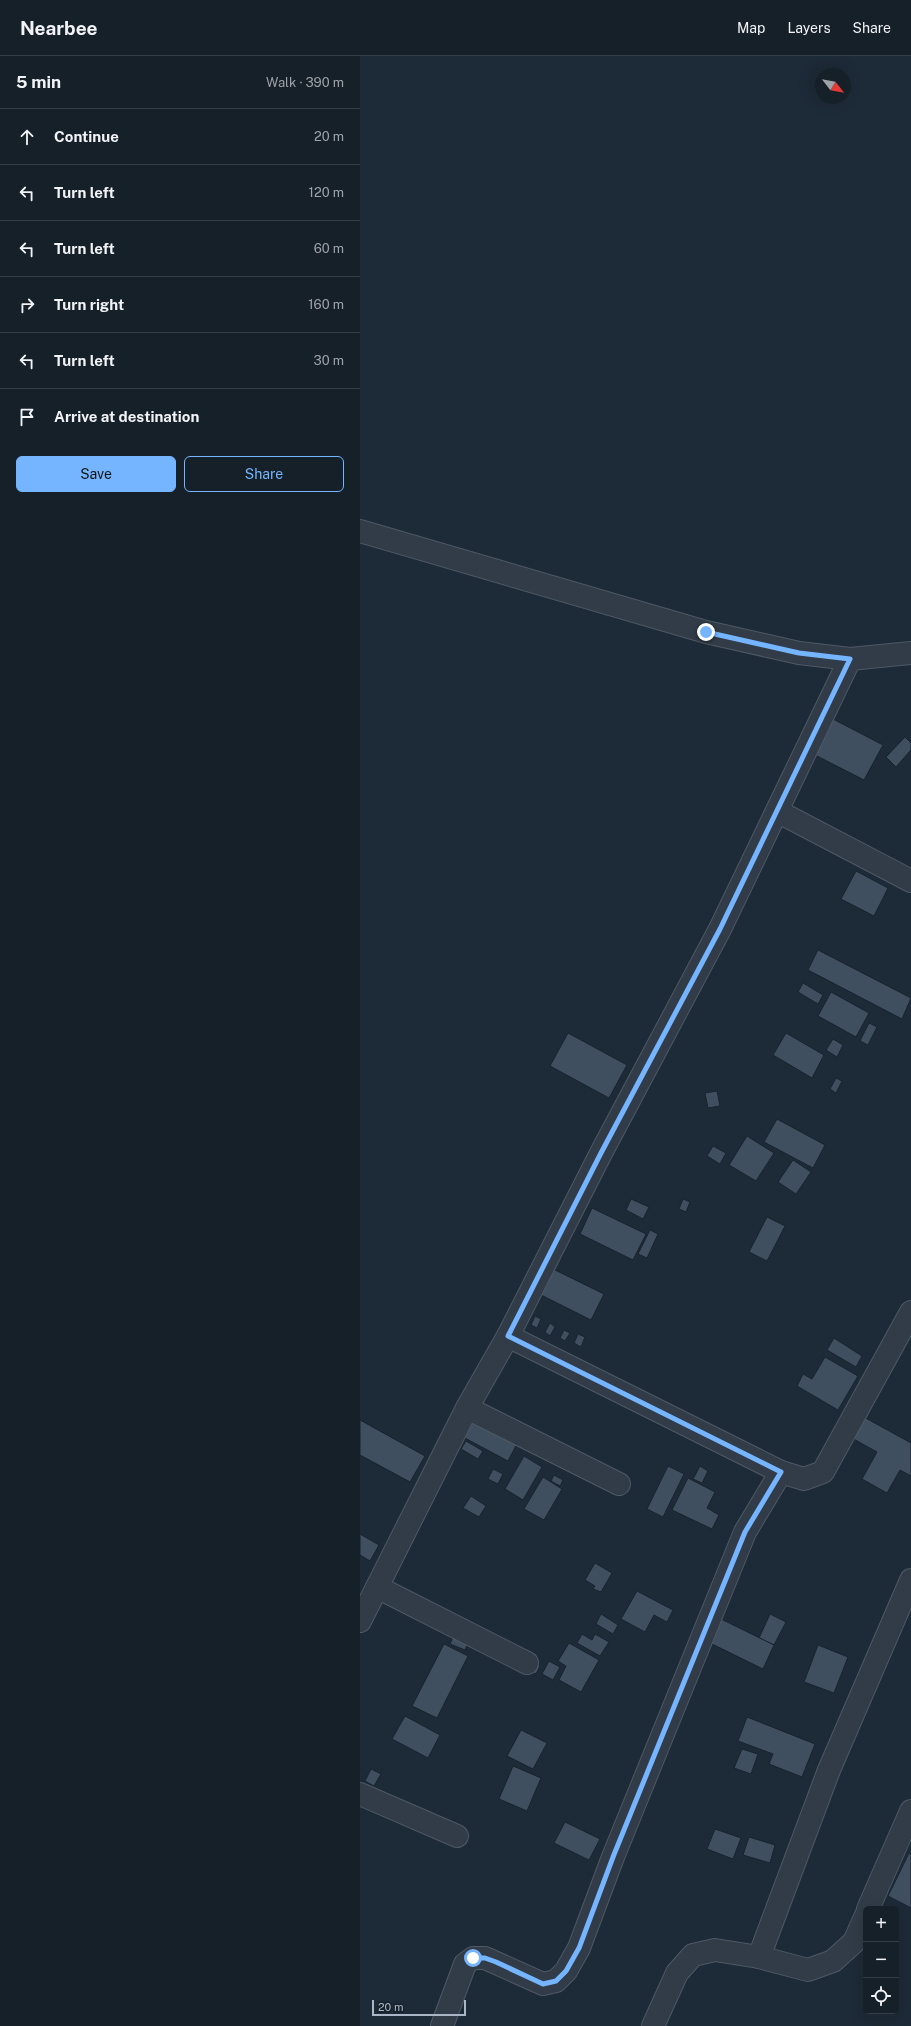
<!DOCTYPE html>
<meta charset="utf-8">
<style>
body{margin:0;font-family:"Public Sans",sans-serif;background:#232d35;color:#f1f3f6}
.controls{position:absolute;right:12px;bottom:12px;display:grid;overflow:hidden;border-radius:6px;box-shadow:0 4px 16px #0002}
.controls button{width:36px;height:36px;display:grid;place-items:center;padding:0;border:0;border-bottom:1px solid #353e46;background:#162029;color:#f1f3f6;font:20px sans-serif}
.compass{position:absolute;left:455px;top:12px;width:36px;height:36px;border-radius:50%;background:#162029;box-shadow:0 4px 16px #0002;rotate:121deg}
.scale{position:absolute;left:12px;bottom:10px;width:94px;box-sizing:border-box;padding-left:4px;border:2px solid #aab6c5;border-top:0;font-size:11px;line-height:14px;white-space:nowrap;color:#aab6c5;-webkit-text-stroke:3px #17212c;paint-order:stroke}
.stop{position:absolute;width:12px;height:12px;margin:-9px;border:3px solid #75b4ff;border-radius:50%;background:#fff}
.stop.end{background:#75b4ff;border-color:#fff;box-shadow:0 1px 4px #0008}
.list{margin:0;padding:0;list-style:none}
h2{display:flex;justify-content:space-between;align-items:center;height:52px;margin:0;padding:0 16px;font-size:17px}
h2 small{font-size:13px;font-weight:400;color:#9ea3a8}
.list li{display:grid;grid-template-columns:26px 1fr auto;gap:12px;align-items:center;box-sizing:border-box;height:56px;padding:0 16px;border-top:1px solid #353e46}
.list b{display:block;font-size:15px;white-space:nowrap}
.list em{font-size:13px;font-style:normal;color:#9ea3a8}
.actions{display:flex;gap:8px;padding:12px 16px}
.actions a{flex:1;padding:9px 0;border:1px solid #75b4ff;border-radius:6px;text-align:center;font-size:14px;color:#75b4ff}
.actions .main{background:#75b4ff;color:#111}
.icon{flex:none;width:22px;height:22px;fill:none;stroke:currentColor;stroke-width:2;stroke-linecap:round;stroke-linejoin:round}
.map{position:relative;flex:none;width:551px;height:1970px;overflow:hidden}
header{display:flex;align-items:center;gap:24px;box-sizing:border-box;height:56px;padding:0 20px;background:#162029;border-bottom:1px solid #353e46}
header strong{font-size:19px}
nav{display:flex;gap:22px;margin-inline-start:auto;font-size:14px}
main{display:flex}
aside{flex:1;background:#162029}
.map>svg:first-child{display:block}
.building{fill:#404f60;stroke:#18232e}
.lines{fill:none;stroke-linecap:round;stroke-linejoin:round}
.street-casing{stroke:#4e5966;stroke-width:24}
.street{stroke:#313c48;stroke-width:22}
.route{stroke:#75b4ff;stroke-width:5}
</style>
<header>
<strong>Nearbee</strong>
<nav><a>Map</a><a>Layers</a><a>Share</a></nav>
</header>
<main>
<aside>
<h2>5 min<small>Walk · 390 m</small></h2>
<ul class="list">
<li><svg class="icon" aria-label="ahead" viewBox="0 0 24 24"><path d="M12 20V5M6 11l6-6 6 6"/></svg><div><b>Continue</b></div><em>20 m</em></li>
<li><svg class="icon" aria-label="left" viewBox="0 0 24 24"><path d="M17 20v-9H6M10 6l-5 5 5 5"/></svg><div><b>Turn left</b></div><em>120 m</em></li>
<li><svg class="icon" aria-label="left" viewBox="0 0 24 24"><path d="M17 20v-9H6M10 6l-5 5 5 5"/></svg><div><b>Turn left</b></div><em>60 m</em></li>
<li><svg class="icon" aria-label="right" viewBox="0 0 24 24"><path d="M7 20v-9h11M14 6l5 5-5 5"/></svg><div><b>Turn right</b></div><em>160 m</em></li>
<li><svg class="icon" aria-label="left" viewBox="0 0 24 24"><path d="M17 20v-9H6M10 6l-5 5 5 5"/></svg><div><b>Turn left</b></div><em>30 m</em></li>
<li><svg class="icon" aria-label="arrive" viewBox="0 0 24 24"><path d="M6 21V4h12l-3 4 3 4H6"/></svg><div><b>Arrive at destination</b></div></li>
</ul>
<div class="actions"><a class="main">Save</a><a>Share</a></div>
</aside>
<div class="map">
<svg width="551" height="1970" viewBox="0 0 551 1970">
<rect width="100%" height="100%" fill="#1d2a37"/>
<!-- building -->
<g class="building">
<path d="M473,663L523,689L504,724L455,699Z"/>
<path d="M545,681L551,687V694L536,711L526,701Z"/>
<path d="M496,815L528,832L514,860L481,843Z"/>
<path d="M458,894L551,942L542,963L448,914Z"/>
<path d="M443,927L463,939L458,948L438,936Z"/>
<path d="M471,936L509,957L496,981L458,960Z"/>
<path d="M509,967L517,971L508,989L500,985Z"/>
<path d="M208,977L267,1009L249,1042L190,1010Z"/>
<path d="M426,977L464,999L452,1022L413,999Z"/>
<path d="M473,983L483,989L477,1001L466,994Z"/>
<path d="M476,1022L482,1025L476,1037L470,1033Z"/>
<path d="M357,1035L360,1050L348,1052L345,1037Z"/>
<path d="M417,1063L465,1089L453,1112L404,1086Z"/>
<path d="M387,1080L414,1097L396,1125L369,1109Z"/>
<path d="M353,1090L366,1097L360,1108L347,1100Z"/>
<path d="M433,1104L451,1116L436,1138L418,1126Z"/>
<path d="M271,1143L289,1151L283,1163L266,1154Z"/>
<path d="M323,1143L330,1146L326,1156L319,1153Z"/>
<path d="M232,1152L286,1178L273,1204L220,1178Z"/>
<path d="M407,1161L425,1170L407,1205L389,1196Z"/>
<path d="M290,1174L298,1178L287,1202L278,1198Z"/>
<path d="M191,1212L244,1238L231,1264L179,1238Z"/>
<path d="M175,1260L181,1263L177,1272L171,1269Z"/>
<path d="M190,1267L195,1271L190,1280L185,1276Z"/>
<path d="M204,1274L210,1277L205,1285L200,1282Z"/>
<path d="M218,1278L225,1281L221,1291L214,1287Z"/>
<path d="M474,1282L502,1300L496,1311L467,1294Z"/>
<path d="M465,1301L498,1320L478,1354L437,1330L443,1318L452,1323Z"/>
<path d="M502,1360L551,1387V1420L540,1414L527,1437L502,1423L517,1396L490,1381Z"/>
<path d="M114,1361L159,1384L148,1405L103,1381Z"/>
<path d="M0,1364L65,1400L50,1426L0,1399Z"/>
<path d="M106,1385L123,1395L118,1403L101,1393Z"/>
<path d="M164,1400L182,1411L163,1444L145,1433Z"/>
<path d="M308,1410L324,1418L303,1461L287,1453Z"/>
<path d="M340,1410L348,1415L342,1427L333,1423Z"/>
<path d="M133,1413L143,1418L138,1428L128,1423Z"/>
<path d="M194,1419L203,1424L200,1430L191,1425Z"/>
<path d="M183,1421L202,1433L184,1464L164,1453Z"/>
<path d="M328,1422L355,1436L347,1452L359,1459L352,1473L312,1454Z"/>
<path d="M111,1440L126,1450L119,1461L103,1452Z"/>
<path d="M0,1478L19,1489L10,1505L0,1499Z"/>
<path d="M235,1507L252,1517L241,1536L233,1533L235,1530L225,1524Z"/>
<path d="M277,1535L313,1554L307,1566L294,1559L285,1576L261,1563Z"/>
<path d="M241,1558L258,1569L253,1578L236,1568Z"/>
<path d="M410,1558L426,1566L414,1589L399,1582Z"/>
<path d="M359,1562L414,1589L403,1613L348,1586Z"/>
<path d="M94,1578L109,1585L105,1594L90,1588Z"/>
<path d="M222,1578L232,1584L235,1578L249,1586L240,1600L217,1587Z"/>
<path d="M209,1587L239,1604L221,1636L199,1624L206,1610L198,1605Z"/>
<path d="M84,1588L108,1600L77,1662L52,1650Z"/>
<path d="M458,1589L488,1601L474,1637L444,1626Z"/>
<path d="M189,1605L200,1611L193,1624L182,1618Z"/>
<path d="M174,1607L180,1610L176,1618L170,1615Z"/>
<path d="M45,1660L80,1679L68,1702L32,1683Z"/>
<path d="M387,1661L455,1688L442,1721L409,1708L413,1698L378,1685Z"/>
<path d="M161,1674L187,1687L173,1713L147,1700Z"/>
<path d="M382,1693L398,1698L391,1718L374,1712Z"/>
<path d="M153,1710L181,1722L167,1755L139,1743Z"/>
<path d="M11,1713L21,1718L14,1730L5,1725Z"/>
<path d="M205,1766L240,1783L229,1804L194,1787Z"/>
<path d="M355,1773L381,1782L373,1803L347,1793Z"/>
<path d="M389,1781L415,1789L410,1807L383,1799Z"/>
<path d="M549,1797L551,1798V1852L528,1840Z"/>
</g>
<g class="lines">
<!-- street casing -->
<g class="street-casing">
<g id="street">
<path d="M0,475L346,576L439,597L490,603"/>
<path d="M417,755L551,825"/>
<path d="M148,1280L421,1416L444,1423L463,1416L551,1256"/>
<path d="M107,1352L259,1428"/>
<path d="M17,1531L167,1607"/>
<path d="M0,1565L107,1352L148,1280L241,1097L360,873L490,603L551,597"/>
<path d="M0,1738L97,1780"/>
<path d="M508,1853L551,1755"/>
<path d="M399,1901L469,1714L551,1524"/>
<path d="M82,1970L105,1908L113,1902H125L183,1928L196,1925L206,1915L219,1892L253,1801L385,1476L421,1416"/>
<path d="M293,1970L317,1917L333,1899L355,1894L399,1901L448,1914L473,1905L494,1886L506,1859"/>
</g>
</g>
<!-- street -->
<use href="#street" class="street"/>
</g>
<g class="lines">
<!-- route -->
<path class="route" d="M113,1902H125L136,1906L183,1928L196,1925L206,1915L219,1892L253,1801L385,1476L421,1416L148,1280L241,1097L360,873L490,603L439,597L346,576"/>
</g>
</svg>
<div class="controls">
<button>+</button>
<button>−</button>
<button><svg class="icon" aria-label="locate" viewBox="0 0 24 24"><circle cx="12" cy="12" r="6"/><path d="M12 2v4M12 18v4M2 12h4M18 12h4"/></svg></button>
</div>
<svg class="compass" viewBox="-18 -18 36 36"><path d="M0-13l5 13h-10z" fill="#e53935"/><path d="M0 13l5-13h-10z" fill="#9ea3a8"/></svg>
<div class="scale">20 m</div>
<div class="stop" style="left:113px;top:1902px"></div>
<div class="stop end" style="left:346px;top:576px"></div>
</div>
</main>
